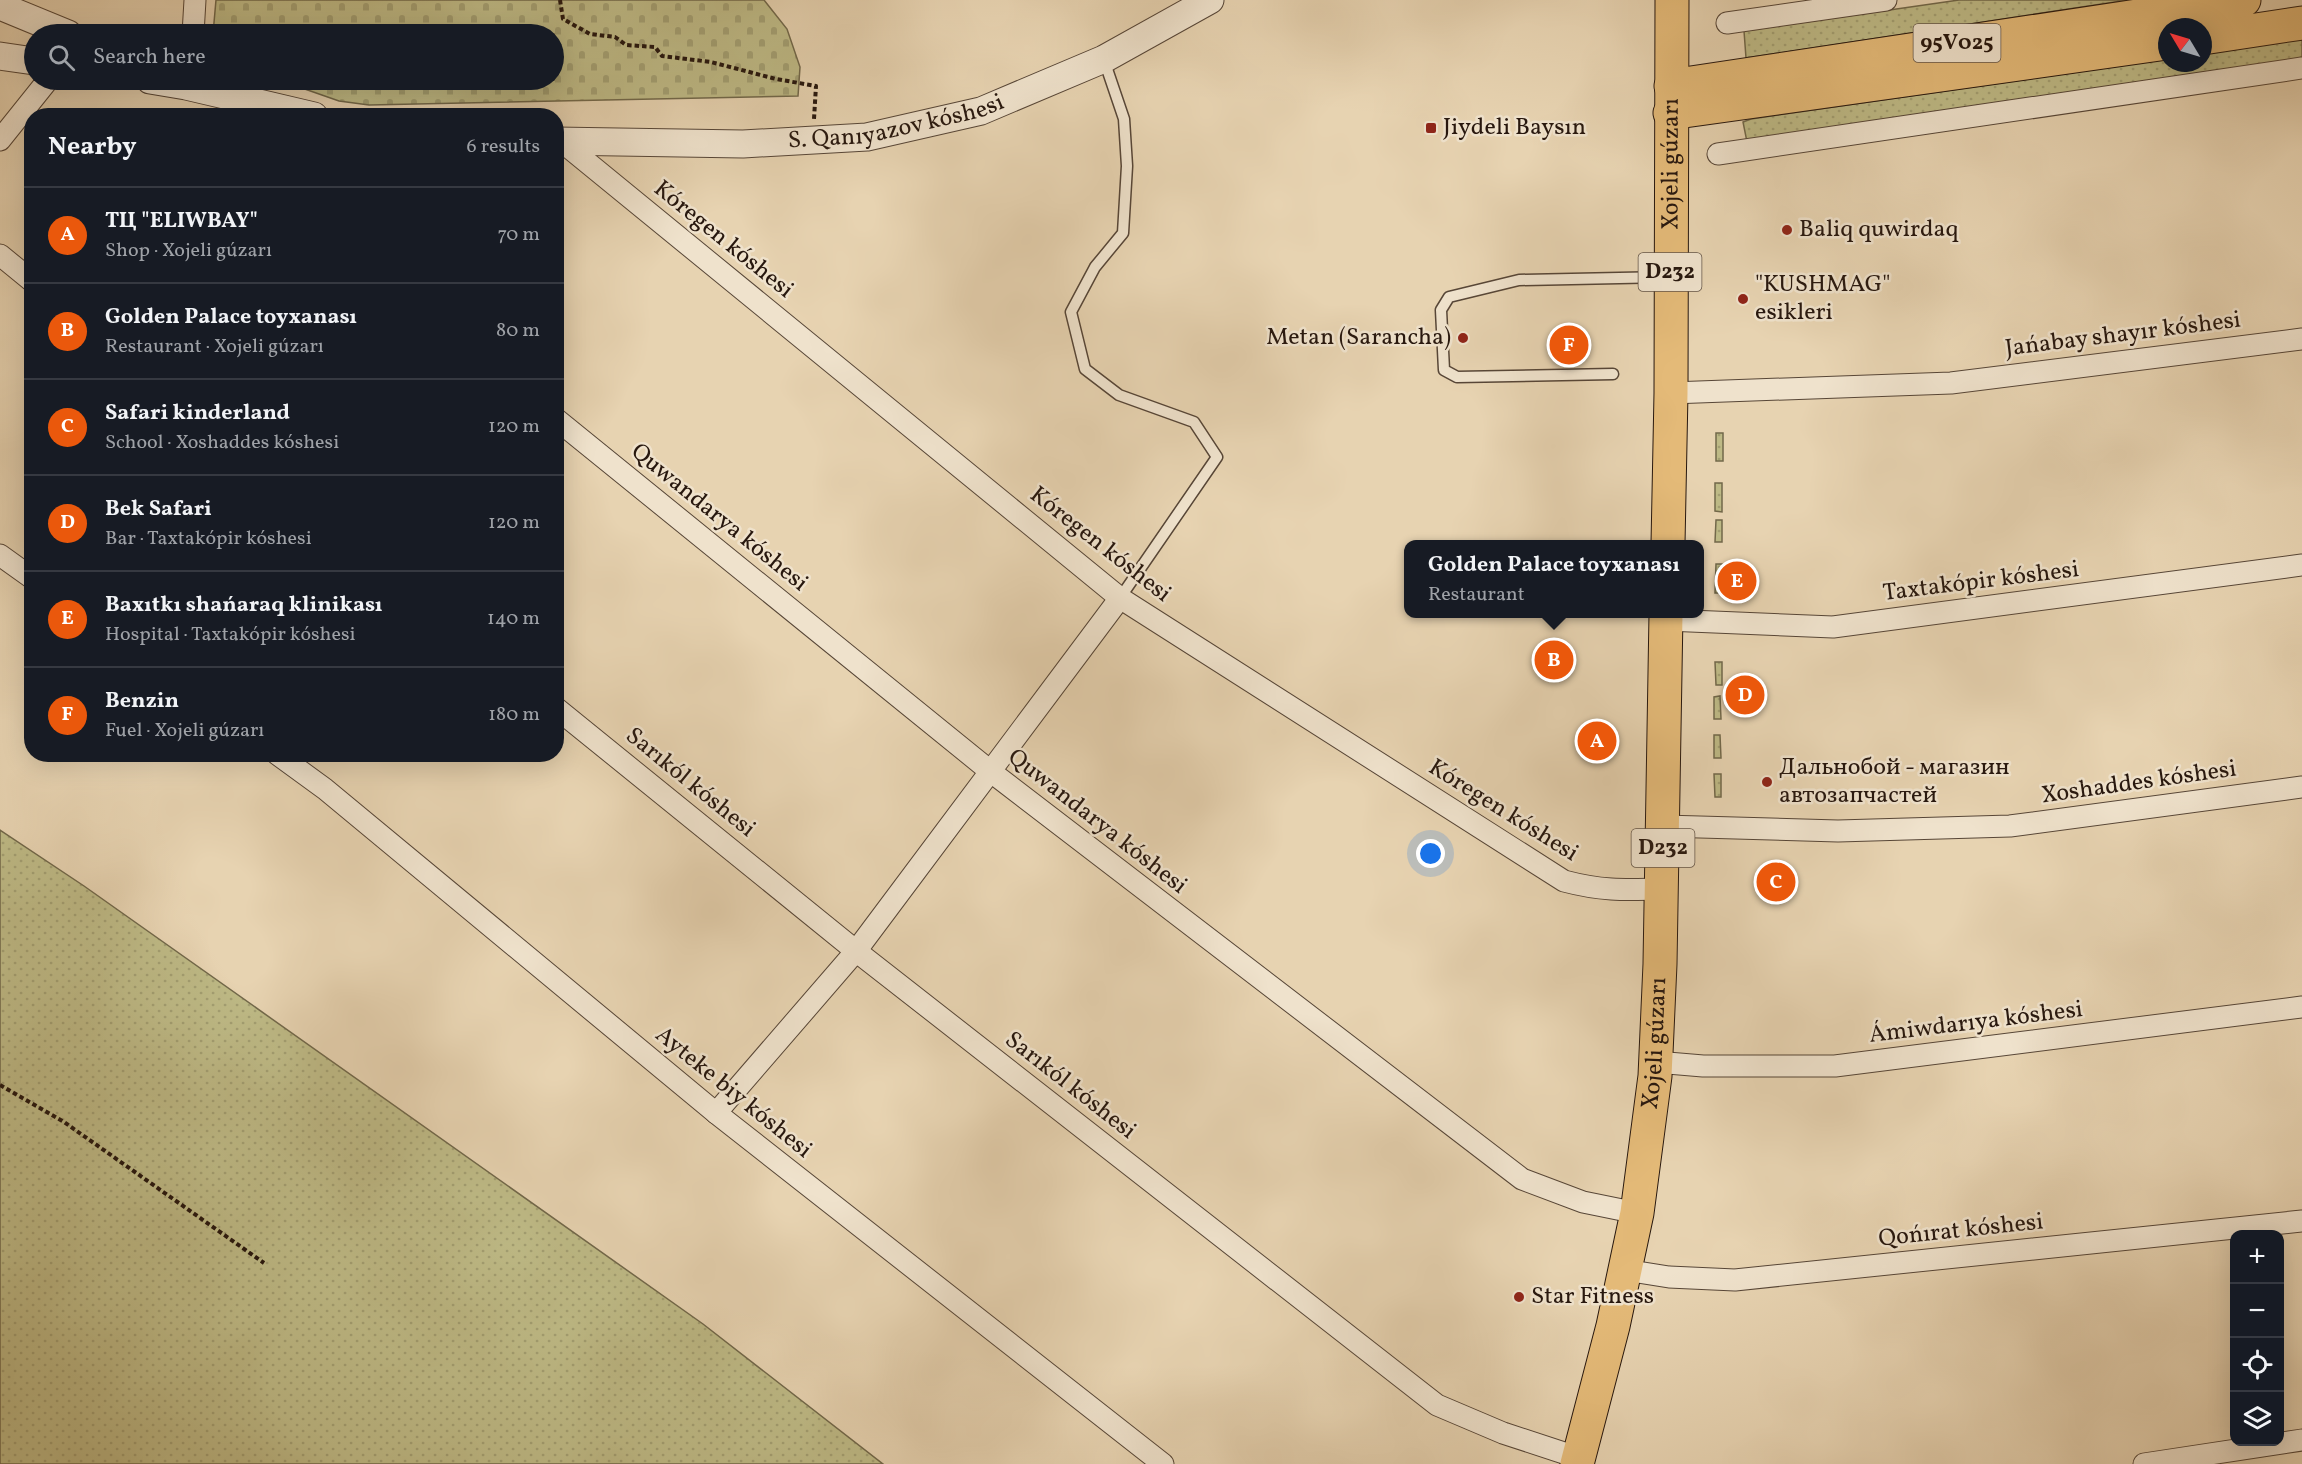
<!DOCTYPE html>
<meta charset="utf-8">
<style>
body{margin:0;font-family:Vollkorn,serif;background:#20242c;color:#f1f3f6}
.controls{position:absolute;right:18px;bottom:18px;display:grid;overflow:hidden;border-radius:12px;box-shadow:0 6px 24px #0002}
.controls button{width:54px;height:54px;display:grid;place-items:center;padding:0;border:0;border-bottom:2px solid #363941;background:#171b24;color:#f1f3f6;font:30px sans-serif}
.compass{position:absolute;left:2158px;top:18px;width:54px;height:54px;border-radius:50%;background:#171b24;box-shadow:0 6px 24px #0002;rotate:308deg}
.you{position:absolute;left:1431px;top:854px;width:21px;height:21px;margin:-15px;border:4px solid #fff;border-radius:50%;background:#1a73e8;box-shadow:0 0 0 9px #1a73e833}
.badge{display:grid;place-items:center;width:39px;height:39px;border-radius:50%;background:#ea580c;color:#fff;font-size:20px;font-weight:700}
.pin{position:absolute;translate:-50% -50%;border:3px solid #fff;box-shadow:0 2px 6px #0006}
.popup{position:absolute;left:1404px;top:540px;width:300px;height:78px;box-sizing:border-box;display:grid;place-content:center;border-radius:12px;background:#171b24;filter:drop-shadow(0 2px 4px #0005);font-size:20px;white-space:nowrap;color:#9ea1a6}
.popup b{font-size:22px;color:#f1f3f6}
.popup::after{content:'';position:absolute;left:50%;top:100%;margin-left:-12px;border:12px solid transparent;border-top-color:#171b24}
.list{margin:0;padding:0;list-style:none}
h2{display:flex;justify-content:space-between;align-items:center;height:78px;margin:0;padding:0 24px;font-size:26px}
h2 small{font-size:20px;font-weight:400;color:#9ea1a6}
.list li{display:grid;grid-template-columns:39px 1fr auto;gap:18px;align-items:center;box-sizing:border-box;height:96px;padding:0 24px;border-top:2px solid #363941}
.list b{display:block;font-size:22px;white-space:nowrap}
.list p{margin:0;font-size:20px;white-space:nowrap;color:#9ea1a6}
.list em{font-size:20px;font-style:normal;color:#9ea1a6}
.icon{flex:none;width:33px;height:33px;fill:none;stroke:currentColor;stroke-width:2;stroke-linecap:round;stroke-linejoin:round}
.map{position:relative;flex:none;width:2302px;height:1464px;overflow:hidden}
.search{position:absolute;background:#171b24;box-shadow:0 6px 24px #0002;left:24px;top:24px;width:540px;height:66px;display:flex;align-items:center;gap:15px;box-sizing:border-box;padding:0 21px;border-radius:33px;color:#9ea1a6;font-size:22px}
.panel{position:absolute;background:#171b24;box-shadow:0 6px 24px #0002;left:24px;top:108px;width:540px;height:654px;border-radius:24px}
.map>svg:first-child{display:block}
.grass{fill:url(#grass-dots);stroke:#72684a;stroke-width:1.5}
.cemetery{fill:url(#cemetery-stones);stroke:#72684a;stroke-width:1.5}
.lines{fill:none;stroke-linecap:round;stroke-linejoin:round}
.service-casing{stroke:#574637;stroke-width:13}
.minor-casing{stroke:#574637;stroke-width:23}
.tertiary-casing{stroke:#574637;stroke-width:29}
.primary-casing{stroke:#27170e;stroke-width:35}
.path{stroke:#27170e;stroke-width:4;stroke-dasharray:4.5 3;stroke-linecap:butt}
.service{stroke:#efe2cc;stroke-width:10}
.minor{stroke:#efe2cc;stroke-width:21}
.tertiary{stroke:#efe2cc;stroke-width:27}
.primary{stroke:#e4ba78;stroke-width:33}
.poi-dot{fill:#8f2418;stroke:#efe2cc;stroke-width:2}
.labels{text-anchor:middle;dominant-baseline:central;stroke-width:5;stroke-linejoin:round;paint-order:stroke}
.shield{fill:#efe2cc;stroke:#635447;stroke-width:1.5}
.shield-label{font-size:22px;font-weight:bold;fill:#27170e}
.street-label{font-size:24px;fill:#27170e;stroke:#efe2cc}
.poi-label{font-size:24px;fill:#27170e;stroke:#efe2cc;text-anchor:start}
</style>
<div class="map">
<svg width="2302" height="1464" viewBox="0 0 2302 1464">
<defs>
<pattern id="grass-dots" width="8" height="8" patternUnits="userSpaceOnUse" patternTransform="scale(1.5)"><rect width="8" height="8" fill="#beba86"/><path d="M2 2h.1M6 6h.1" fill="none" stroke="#a39f72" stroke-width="1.8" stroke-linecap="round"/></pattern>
<pattern id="cemetery-stones" width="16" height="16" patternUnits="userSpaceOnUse" patternTransform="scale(1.5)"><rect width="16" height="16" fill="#beba86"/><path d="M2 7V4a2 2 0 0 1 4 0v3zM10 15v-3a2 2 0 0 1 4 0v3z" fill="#a39f72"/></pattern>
</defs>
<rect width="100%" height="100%" fill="#e7d3b1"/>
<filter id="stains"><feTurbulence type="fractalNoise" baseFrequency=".00333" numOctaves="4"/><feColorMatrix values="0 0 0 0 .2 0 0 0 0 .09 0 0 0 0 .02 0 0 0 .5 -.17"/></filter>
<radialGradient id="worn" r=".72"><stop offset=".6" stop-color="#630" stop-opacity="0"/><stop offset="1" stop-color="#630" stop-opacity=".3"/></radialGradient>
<!-- grass -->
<g class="grass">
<path d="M1959,0H2128L1746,58L1744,31Z"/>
<path d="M2302,39V60L1747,142L1743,122L1751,119L2167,59V63H2203V54Z"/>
<rect x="1716" y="433" width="7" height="28"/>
<path d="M1715,483H1722V512L1715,511Z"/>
<path d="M1716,520H1722V542H1715Z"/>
<path d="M1716,564H1722V593H1715Z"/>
<path d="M1715,662H1722V685H1716Z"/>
<path d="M1720,696L1721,719H1714V697Z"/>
<path d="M1714,735H1720L1721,758H1714Z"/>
<path d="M1714,774H1721V797H1715Z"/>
<path d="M0,830L84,886L703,1324L883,1464H0Z"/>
</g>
<!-- cemetery -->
<path class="cemetery" d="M216,0H764L787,29L800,67L798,96L369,105L339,101L279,80H554V34H213Z"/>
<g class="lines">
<!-- service casing -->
<g class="service-casing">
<g id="service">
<path d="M1104,60L1124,119L1127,166L1123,233L1095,267L1071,312L1085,369L1119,395L1194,422L1217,457L1120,598"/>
<path d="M1613,374L1457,377L1444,370L1441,310L1449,297L1519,280L1667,277"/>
</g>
</g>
<!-- minor casing -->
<g class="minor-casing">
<g id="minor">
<path d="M1727,23L1886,0"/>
<path d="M193,34L195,0"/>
<path d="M0,140L48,80"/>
<path d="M561,141L1120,598L1564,881C1602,891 1624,890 1662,889"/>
<path d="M1718,154L2302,68"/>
<path d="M0,255L32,281"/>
<path d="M1671,393L1951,383L2302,339"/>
<path d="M556,419L990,771L1522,1179L1583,1202L1637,1213"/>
<path d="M0,555L32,578"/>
<path d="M1666,620L1833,627L2302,565"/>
<path d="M556,708L856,951L1437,1405L1503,1433L1579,1458"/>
<path d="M277,754L325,789L716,1113L1163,1464"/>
<path d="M1664,826L1838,831L2010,826L2302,787"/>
<path d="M1656,1062L1703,1066H1835L2302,1007"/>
<path d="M716,1113L856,951L1120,598"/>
<path d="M1625,1270L1669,1277L1735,1280L2302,1221"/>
<path d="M2144,1464L2302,1440"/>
</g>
</g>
<!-- tertiary casing -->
<g class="tertiary-casing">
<g id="tertiary">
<path d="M0,6L68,34"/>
<path d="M0,56L34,61"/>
<path d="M150,80L186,86L314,116"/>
<path id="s1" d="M556,141L743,144L867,137L981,111L1104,59L1210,0"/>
</g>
</g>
<!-- primary casing -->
<g class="primary-casing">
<g id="primary">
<path d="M2203,38L2302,23"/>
<path d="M1671,86L2244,0"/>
<path d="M1670,113L2167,43"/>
<path id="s2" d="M1668,544L1671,393L1672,0"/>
<path id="s3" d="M1577,1464L1613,1326L1637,1213L1655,1076L1660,964L1666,614"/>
</g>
</g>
<!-- path -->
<g class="path">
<path d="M560,0L563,19L590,34L615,37L626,45L655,47L662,56L711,62L776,79L816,86L814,119"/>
<path d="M0,1085L64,1122L264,1263"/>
</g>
<!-- service -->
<use href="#service" class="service"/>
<!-- minor -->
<use href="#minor" class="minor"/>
<!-- tertiary -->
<use href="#tertiary" class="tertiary"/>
<!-- primary -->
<use href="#primary" class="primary"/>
</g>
<!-- markers -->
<g class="poi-dot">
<rect x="1425" y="122" width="12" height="12" rx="3"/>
<circle cx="1787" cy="230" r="6"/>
<circle cx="1743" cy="299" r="6"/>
<circle cx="1463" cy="338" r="6"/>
<circle cx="1767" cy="782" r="6"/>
<circle cx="1519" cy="1297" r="6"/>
</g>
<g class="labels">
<!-- shield labels -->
<g class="shield">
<rect x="1913.5" y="24" width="87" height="38" rx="4.5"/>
<rect x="1638.5" y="253" width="63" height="38" rx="4.5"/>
<rect x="1631.5" y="829" width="63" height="38" rx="4.5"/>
</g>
<g class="shield-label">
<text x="1957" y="43">95V025</text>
<text x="1670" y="272">D232</text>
<text x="1663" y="848">D232</text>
</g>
<!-- street labels -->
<g class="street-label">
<text stroke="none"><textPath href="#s1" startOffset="342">S. Qanıyazov kóshesi</textPath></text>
<text stroke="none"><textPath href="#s2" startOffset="380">Xojeli gúzarı</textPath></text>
<text transform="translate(723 240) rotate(39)">Kóregen kóshesi</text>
<text transform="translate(2123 335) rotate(-7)">Jańabay shayır kóshesi</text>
<text transform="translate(719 518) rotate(39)">Quwandarya kóshesi</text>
<text transform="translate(1100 545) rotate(38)">Kóregen kóshesi</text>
<text transform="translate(1981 582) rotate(-7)">Taxtakópir kóshesi</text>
<text transform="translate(690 783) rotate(39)">Sarıkól kóshesi</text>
<text transform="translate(2139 783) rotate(-8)">Xoshaddes kóshesi</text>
<text transform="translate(1503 811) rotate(32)">Kóregen kóshesi</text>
<text transform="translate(1097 822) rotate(38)">Quwandarya kóshesi</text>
<text transform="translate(1976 1023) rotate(-7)">Ámiwdarıya kóshesi</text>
<text stroke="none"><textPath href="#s3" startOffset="429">Xojeli gúzarı</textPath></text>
<text transform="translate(1070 1086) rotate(38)">Sarıkól kóshesi</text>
<text transform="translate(733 1093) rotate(39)">Ayteke biy kóshesi</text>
<text transform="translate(1961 1231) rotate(-6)">Qońırat kóshesi</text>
</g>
<!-- poi labels -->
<g class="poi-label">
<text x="1443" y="128">Jiydeli Baysın</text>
<text x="1799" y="230">Baliq quwirdaq</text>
<text x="1755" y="285">"KUSHMAG"<tspan x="1755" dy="28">esikleri</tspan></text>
<text x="1451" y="338" text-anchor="end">Metan (Sarancha)</text>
<text x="1779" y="768">Дальнобой - магазин<tspan x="1779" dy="28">автозапчастей</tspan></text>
<text x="1531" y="1297">Star Fitness</text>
</g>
</g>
<rect width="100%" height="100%" filter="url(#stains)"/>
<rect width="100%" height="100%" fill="url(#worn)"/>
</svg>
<div class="controls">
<button>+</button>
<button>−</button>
<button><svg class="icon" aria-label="locate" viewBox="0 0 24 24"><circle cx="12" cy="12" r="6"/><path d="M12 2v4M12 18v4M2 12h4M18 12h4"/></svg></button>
<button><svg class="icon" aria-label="layers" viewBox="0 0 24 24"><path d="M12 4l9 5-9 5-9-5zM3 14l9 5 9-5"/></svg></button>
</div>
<svg class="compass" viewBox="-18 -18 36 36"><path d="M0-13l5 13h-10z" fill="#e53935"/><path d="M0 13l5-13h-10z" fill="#9ea1a6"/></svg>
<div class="you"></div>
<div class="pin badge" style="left:1597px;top:741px">A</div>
<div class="pin badge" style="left:1554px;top:660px">B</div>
<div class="popup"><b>Golden Palace toyxanası</b>Restaurant</div>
<div class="pin badge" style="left:1776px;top:882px">C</div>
<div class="pin badge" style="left:1745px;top:695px">D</div>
<div class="pin badge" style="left:1737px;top:581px">E</div>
<div class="pin badge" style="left:1569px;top:345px">F</div>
<div class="search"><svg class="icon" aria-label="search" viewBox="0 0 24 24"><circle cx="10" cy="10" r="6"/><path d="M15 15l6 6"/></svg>Search here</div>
<section class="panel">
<h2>Nearby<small>6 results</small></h2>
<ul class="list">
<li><span class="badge">A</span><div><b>ТЦ &quot;ELIWBAY&quot;</b><p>Shop · Xojeli gúzarı</p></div><em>70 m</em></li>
<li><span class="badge">B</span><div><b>Golden Palace toyxanası</b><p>Restaurant · Xojeli gúzarı</p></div><em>80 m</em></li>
<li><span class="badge">C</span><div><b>Safari kinderland</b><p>School · Xoshaddes kóshesi</p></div><em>120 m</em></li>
<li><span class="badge">D</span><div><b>Bek Safari</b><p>Bar · Taxtakópir kóshesi</p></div><em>120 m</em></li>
<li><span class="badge">E</span><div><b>Baxıtkı shańaraq klinikası</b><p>Hospital · Taxtakópir kóshesi</p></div><em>140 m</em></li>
<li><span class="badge">F</span><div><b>Benzin</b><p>Fuel · Xojeli gúzarı</p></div><em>180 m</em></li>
</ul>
</section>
</div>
